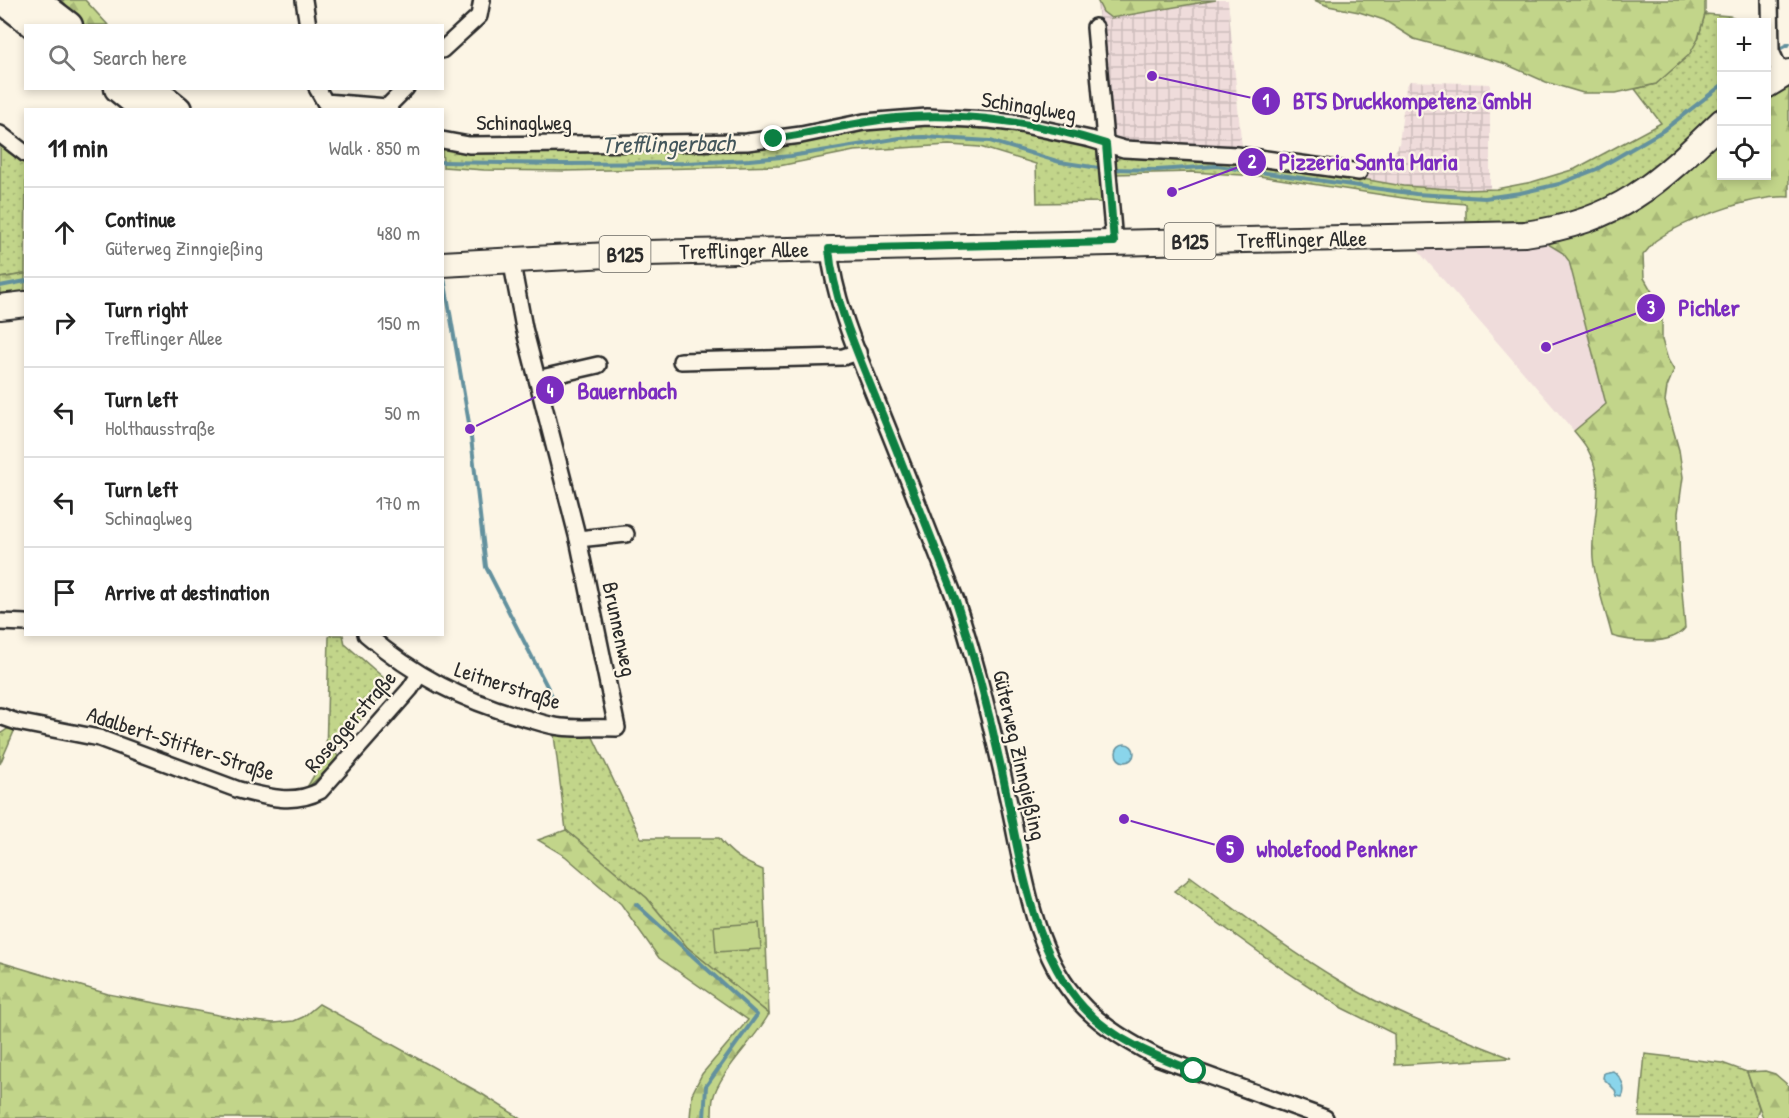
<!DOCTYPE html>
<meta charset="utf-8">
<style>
body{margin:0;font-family:"Patrick Hand",sans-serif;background:#f2f2f2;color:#222}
.controls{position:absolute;right:18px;top:18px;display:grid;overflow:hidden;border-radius:0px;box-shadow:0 3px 9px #0003}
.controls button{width:54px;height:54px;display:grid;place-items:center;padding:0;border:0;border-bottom:2px solid #e0e0e0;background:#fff;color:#222;font:30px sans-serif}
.stop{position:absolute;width:18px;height:18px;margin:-14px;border:4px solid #0b8043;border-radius:50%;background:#fff}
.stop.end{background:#0b8043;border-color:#fff;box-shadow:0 2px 6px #0008}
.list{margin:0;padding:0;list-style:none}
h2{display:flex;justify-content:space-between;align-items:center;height:78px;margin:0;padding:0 24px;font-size:26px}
h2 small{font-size:20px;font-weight:400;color:#767676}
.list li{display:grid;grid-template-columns:39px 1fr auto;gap:18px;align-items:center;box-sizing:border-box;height:90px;padding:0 24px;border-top:2px solid #e0e0e0}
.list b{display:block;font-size:22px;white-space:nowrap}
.list p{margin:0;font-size:20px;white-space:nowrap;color:#767676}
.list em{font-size:20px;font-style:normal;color:#767676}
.icon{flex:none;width:33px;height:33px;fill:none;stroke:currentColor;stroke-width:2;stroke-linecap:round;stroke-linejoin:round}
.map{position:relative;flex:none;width:1789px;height:1118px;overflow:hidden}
.search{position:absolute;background:#fff;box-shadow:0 3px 9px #0003;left:24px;top:24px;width:420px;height:66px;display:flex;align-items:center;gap:15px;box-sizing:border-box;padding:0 21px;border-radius:0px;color:#767676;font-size:22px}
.panel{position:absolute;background:#fff;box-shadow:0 3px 9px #0003;left:24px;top:108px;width:420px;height:528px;border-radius:0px}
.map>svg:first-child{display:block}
.built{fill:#efdcdb}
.industrial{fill:url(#industrial-grid)}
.grass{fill:url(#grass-dots);stroke:#76805a;stroke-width:1.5}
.forest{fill:url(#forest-firs);stroke:#76805a;stroke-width:1.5}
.garden{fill:#c2d58a;stroke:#76805a;stroke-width:1.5}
.water{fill:#8ad5eb;stroke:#64919e;stroke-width:1.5}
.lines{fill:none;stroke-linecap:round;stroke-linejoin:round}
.stream{stroke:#64919e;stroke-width:4}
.minor-casing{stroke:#2b2b2b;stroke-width:20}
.primary-casing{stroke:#2b2b2b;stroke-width:28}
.motorway-casing{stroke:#2b2b2b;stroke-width:33}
.minor{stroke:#fcf5e5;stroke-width:15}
.primary{stroke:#fcf5e5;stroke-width:24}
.motorway{stroke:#fcf5e5;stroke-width:28}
.route{stroke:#0b8043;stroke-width:8}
.labels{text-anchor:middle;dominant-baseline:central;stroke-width:4.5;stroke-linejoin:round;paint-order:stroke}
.shield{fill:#fcf5e5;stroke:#6a6863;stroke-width:1.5}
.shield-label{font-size:21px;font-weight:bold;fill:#2b2b2b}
.street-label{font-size:22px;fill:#2b2b2b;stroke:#fcf5e5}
.water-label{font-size:24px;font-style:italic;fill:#43565b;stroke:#fcf5e5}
.leader{fill:none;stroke:#7b2cbf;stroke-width:2}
.callout-dot{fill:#7b2cbf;stroke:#fcf5e5;stroke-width:2}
.mark-label{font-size:18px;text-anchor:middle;font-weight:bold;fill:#fff}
.callout-label{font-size:24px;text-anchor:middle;font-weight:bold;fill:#7b2cbf;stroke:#fcf5e5;stroke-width:4.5;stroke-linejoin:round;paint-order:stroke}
</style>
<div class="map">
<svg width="1789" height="1118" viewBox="0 0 1789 1118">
<defs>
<pattern id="industrial-grid" width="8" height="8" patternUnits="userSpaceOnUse" patternTransform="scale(1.5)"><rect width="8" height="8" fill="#efdcdb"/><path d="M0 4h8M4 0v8" fill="none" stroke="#cdbdbc"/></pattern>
<pattern id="grass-dots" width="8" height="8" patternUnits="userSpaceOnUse" patternTransform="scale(1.5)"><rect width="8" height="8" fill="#c2d58a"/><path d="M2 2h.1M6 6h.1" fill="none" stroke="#a7b777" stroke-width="1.8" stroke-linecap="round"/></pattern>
<pattern id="forest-firs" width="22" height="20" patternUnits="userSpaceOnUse" patternTransform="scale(1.5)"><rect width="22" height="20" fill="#c2d58a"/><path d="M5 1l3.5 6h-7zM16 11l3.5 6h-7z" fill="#a7b777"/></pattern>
</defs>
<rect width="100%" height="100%" fill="#fcf5e5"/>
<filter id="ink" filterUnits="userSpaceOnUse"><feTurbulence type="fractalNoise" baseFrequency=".0167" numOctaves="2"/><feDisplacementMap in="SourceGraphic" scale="12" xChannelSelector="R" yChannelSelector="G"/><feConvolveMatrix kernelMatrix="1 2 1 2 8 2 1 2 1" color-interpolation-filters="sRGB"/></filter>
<g filter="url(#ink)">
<!-- built -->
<path class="built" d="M1548,244L1563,253L1569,261L1606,404L1574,431L1420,253L1419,247Z"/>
<!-- industrial -->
<g class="industrial">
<path d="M1216,0H1228L1242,150L1132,145L1111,138L1097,3L1103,12L1111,18Z"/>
<path d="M1410,81L1490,84V189L1466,190L1403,186L1358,178L1360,166L1381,164L1395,152L1399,144L1406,87Z"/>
</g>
<!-- grass -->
<g class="grass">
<path d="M1705,14L1730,16L1746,22H1722L1721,111L1616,199L1543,223L1466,229V204L1416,200L1259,176L1192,172L1115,174C1115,164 1114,159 1124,155L1276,164L1403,186L1466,190L1496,189L1532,182L1575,169L1661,123L1635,89L1656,84L1698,39Z"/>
<path d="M908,122L1011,129L1094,147L1101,152L1106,202L1037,203L1036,164L980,147L949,145L854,151L779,166L565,171L484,170L443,167L442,145L843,132Z"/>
<path d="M0,141L26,162L25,274L0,278Z"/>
<path d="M331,635H343L345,644L385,679V690L335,751L339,759L306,789L326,755L329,637Z"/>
<path d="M553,727L590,731L641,838H719C731,855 744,862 763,870L769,1014L687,947L647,898L566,830Z"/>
<path d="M9,728L15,729L0,764V734Z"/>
<path d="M1190,876C1239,912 1288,950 1340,981C1394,1014 1453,1035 1511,1058L1395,1065L1394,1034L1342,1008L1281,968L1174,891L1187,881Z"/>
<path d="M1645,1054L1722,1063L1747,1072L1759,1108L1756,1118L1639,1117Z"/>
</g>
<!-- forest -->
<g class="forest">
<path d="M62,0H85L108,25H83Z"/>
<path d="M1097,0H1216L1111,18L1103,12Z"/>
<path d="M1314,0H1705V14L1698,39L1689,55L1656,84L1616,93H1583L1546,82L1503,63L1414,39L1384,20L1359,12L1328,6Z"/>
<path d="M1789,86V197C1753,195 1684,220 1655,241C1651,245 1647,251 1643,255L1644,278L1655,297L1662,319V340L1668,360L1674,370L1667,387L1665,401L1679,450L1683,477L1678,513L1680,566L1685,628C1672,646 1631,642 1612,636C1606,612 1596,585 1593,559C1590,524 1607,488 1590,454C1587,446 1580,438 1574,431L1606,404L1569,261L1563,253L1548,244C1586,234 1620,221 1652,199L1721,135L1722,176H1766L1767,99Z"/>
<path d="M25,274V293L0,296V278Z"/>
<path d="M566,830L647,898L687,947L769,1014C755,1040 719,1072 713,1099C712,1105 712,1112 712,1118H690L692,1094L702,1074L748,1020L659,958L621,904L565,856L538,840Z"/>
<path d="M0,962L108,994L244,1020L274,1023L294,1021L303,1017L319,1004L482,1094L520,1118H0Z"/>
<path d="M1765,1071L1775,1074L1789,1086V1118H1763L1747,1072Z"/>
</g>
<!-- garden -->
<path class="garden" d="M759,923L761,949L716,952L714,926Z"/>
<!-- water -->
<g class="water">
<circle cx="1125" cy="753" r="9"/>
<path d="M1613,1071C1621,1077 1627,1088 1622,1097L1617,1096L1615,1090L1603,1078L1604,1073Z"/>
</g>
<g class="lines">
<!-- stream -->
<g class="stream">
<path d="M1775,51L1789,44"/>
<path d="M442,162L565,164L686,163L749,160L791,156L900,138L924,137L990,141L1060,162L1105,169"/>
<path d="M1112,169L1157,170L1217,166L1416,194L1485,198L1520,193L1559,184L1597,169L1664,130L1722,85"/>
<path d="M444,278L470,429L486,567L553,698"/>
<path d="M0,286L26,281"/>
<path d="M636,904L757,1015L706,1086L704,1118"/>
</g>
<!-- minor casing -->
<g class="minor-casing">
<g id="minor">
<path d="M304,0L308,26"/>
<path d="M1770,0L1771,51L1782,76"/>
<path d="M1095,27L1114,242"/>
<path d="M442,50L479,16L482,0"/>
<path d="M317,88L325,102L387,107"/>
<path d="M390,110L387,107L406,88"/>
<path d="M0,134L26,154"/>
<path d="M442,140L469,145L747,142L801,135L864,122L927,117L990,120L1020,124L1090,139L1124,149L1237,155L1359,172"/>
<path d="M829,248C834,303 860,359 880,409C906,473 931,537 956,601C978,667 994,735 1009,803C1022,862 1031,938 1068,988C1091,1020 1123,1039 1157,1057L1325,1118"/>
<path d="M681,361L843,357L858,352"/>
<path d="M537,379L598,365"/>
<path d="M578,539L626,534"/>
<path d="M0,622L26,623"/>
<path d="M366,634C414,676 464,701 525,718C536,721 549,726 561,727C579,729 598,727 617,728L578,539L524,328L511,259"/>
<path d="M0,716L17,722L99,738L239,790C266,797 294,805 320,791L410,689L419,675"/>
</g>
</g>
<!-- primary casing -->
<g class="primary-casing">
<g id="primary">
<path d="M1766,86L1789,72"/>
<path d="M442,264L646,253L1525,234C1619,221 1656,185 1722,121"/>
<path d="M0,307L26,304"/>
</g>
</g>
<!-- motorway casing -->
<g class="motorway-casing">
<g id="motorway">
<path d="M4,0L37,26"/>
<path d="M34,0L68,26"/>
<path d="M119,88L146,110"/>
<path d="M150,88L177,110"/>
</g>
</g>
<!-- minor -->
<use href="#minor" class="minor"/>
<!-- primary -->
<use href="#primary" class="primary"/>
<!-- motorway -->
<use href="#motorway" class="motorway"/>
</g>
</g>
<g class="lines" filter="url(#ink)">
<!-- route -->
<path class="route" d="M774,139C815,133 855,122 896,118C966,112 1040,123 1106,144L1114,242L829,249C834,304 860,358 880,409C906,473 931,537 956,601C974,655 989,711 1001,767C1018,844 1029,949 1084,1008C1113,1040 1155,1056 1194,1071"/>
</g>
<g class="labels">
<!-- shield labels -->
<g class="shield">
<rect x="1164.5" y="223" width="51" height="36" rx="4.5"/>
<rect x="599.5" y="236" width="51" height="36" rx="4.5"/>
</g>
<g class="shield-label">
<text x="1190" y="241">B125</text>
<text x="625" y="254">B125</text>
</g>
<!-- street labels -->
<g class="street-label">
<text transform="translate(1029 106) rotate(9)">Schinaglweg</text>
<text x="524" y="122">Schinaglweg</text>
<text transform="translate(1302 239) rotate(-1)">Trefflinger Allee</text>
<text transform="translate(744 250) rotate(-1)">Trefflinger Allee</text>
<text transform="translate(620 629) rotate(78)">Brunnenweg</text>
<text transform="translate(508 685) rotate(18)">Leitnerstraße</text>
<text transform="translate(350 721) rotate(-49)">Roseggerstraße</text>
<text transform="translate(181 743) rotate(18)">Adalbert-Stifter-Straße</text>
<text transform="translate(1020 755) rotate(77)">Güterweg Zinngießing</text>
</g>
<!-- water labels -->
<g class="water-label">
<text transform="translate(668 143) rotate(-1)">Trefflingerbach</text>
</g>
</g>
<!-- callouts -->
<path class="leader" d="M1152 76L1266 101M1172 192L1252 162M1546 347L1651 308M470 429L550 390M1124 819L1230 849"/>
<g class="callout-dot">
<circle cx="1152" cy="76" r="6"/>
<circle cx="1172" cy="192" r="6"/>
<circle cx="1546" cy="347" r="6"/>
<circle cx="470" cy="429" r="6"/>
<circle cx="1124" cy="819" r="6"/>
<circle cx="1266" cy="101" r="15"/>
<circle cx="1252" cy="162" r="15"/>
<circle cx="1651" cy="308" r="15"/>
<circle cx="550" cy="390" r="15"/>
<circle cx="1230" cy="849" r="15"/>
</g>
<g class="mark-label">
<text x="1266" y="107">1</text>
<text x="1252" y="168">2</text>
<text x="1651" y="314">3</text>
<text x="550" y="397">4</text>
<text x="1230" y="855">5</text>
</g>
<g class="callout-label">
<text x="1412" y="109">BTS Druckkompetenz GmbH</text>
<text x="1368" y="170">Pizzeria Santa Maria</text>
<text x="1709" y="316">Pichler</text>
<text x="627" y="399">Bauernbach</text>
<text x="1337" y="857">wholefood Penkner</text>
</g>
</svg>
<div class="controls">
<button>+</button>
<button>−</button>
<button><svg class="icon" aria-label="locate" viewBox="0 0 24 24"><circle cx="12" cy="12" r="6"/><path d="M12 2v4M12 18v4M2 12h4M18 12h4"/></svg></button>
</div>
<div class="stop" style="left:1194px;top:1071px"></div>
<div class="stop end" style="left:774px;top:139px"></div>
<div class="search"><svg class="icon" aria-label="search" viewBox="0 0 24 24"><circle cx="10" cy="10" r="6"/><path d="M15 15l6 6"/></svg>Search here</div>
<section class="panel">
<h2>11 min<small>Walk · 850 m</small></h2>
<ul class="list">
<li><svg class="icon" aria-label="ahead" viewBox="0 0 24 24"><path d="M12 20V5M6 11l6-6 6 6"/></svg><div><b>Continue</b><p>Güterweg Zinngießing</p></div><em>480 m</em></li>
<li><svg class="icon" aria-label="right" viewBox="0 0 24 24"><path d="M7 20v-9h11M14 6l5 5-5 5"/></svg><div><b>Turn right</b><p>Trefflinger Allee</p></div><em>150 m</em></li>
<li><svg class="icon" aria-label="left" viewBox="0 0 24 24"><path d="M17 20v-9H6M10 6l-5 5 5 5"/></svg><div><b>Turn left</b><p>Holthausstraße</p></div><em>50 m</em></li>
<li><svg class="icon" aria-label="left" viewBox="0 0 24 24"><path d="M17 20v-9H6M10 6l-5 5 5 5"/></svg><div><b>Turn left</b><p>Schinaglweg</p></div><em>170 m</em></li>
<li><svg class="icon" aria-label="arrive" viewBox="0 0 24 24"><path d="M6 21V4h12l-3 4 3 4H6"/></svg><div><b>Arrive at destination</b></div></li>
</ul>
</section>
</div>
